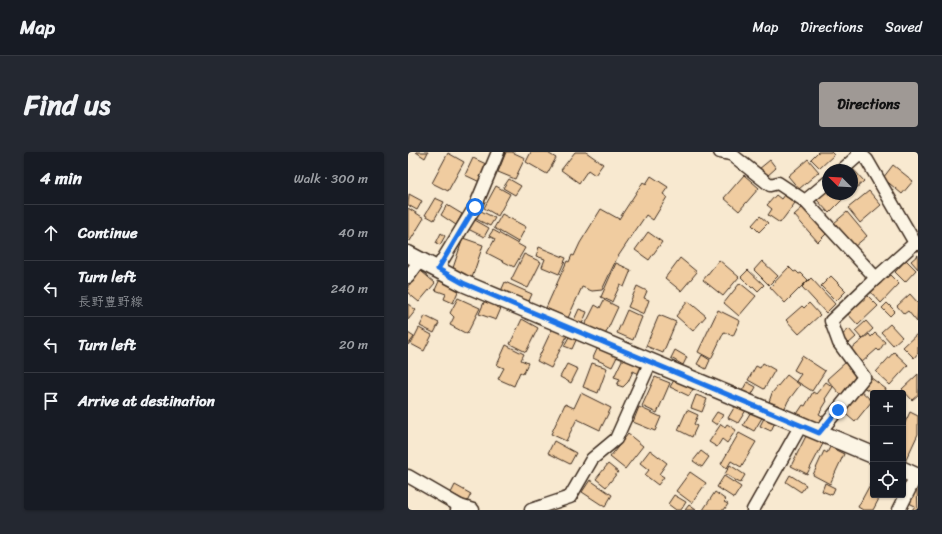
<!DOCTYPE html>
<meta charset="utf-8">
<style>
body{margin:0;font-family:Sriracha,"Klee One",sans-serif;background:#242831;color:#f1f3f6}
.controls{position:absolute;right:12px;bottom:12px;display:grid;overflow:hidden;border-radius:4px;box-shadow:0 1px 3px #0004}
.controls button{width:36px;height:36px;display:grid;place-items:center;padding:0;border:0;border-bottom:1px solid #363941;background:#171b24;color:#f1f3f6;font:20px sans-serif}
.compass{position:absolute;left:414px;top:12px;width:36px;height:36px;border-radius:50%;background:#171b24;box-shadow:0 1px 3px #0004;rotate:294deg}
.stop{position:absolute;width:12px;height:12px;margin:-9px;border:3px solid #1a73e8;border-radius:50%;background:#fff}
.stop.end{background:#1a73e8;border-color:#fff;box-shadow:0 1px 4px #0008}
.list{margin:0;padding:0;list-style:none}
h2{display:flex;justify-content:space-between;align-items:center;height:52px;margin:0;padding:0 16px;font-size:17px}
h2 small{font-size:13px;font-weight:400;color:#9ea1a6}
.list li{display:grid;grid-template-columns:26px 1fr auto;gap:12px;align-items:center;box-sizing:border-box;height:56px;padding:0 16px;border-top:1px solid #363941}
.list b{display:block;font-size:15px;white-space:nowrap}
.list p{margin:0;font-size:13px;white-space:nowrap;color:#9ea1a6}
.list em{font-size:13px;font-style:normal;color:#9ea1a6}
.icon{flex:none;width:22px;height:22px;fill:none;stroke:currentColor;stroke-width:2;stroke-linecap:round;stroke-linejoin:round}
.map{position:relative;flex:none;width:510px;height:358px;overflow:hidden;border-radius:4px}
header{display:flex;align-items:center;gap:24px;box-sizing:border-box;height:56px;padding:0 20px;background:#171b24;border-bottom:1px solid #363941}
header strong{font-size:19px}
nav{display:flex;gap:22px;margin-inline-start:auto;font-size:14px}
.intro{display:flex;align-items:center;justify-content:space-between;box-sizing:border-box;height:96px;padding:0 24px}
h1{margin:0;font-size:28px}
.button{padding:10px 18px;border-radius:4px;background:#9f9995;color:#111;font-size:14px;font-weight:700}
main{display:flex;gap:24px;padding:0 24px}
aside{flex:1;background:#171b24;border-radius:4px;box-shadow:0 1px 3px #0004}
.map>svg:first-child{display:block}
.building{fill:#f0cca0;stroke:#3b2a1e}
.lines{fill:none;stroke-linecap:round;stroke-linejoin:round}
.minor-casing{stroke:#3b2a1e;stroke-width:15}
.major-casing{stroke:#3b2a1e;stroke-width:19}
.minor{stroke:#fcf5e5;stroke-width:12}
.major{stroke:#fcf5e5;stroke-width:16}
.route{stroke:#1a73e8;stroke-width:5}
</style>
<header>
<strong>Map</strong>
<nav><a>Map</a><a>Directions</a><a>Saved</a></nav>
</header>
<div class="intro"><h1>Find us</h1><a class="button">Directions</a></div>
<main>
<aside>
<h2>4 min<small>Walk · 300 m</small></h2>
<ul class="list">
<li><svg class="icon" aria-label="ahead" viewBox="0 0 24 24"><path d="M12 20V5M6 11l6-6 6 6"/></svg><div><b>Continue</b></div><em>40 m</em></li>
<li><svg class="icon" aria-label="left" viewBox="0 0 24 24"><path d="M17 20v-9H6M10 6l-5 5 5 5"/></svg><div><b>Turn left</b><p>長野豊野線</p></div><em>240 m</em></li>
<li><svg class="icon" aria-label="left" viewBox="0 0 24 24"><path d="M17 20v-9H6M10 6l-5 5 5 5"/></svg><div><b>Turn left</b></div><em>20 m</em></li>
<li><svg class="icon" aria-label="arrive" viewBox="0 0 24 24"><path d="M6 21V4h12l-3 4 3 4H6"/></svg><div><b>Arrive at destination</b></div></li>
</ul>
</aside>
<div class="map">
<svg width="510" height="358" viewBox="0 0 510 358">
<rect width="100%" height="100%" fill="#f8e9d0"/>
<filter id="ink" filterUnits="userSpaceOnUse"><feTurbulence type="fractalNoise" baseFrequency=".025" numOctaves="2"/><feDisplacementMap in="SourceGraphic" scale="8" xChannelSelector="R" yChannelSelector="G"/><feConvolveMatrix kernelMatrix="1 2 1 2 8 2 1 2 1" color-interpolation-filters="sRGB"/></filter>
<g filter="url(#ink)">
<!-- building -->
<g class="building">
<path d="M8,0H20L17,6Z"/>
<path d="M98,0H104L117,6L107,27L90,20Z"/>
<path d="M123,0H138L148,6L139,22L118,10Z"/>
<path d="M167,0H178L195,12L187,23L180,18L171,31L153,18Z"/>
<path d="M410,0H423L426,3L412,16L403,7Z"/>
<path d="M40,1L56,10L40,39L24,31Z"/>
<path d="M65,6L78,12L74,31L57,23Z"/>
<path d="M400,7L411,20L391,37L380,24Z"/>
<path d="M362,8L368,16L358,25L351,17Z"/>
<path d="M485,13L505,29L494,42L475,26Z"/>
<path d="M445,17L456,29L444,40L443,18Z"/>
<path d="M336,23L351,36L331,59L316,46Z"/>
<path d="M243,24L260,35L255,42L259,45L245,68L238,63L209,106L194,138L184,139L174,135L160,166L138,156L159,109L161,110L164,103L166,104L172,91L193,57L211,67L235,30L238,32Z"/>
<path d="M101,27L113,34L107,43L95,36Z"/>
<path d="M88,34L102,42L90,64L76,56Z"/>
<path d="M420,38V42H434L437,45L421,61L409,48Z"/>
<path d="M461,39L473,53L452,71L440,56Z"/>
<path d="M1,42L14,49L9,58L0,53Z"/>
<path d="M368,43L373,47L376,43L387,51L372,71L360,63L364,57L359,53Z"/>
<path d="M27,46L36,50L26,68L17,63Z"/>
<path d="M39,53L54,62L48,73L33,63Z"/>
<path d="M395,55L418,82L410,90L386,63Z"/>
<path d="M0,56L16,66L2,89L0,88Z"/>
<path d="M71,58L87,66L82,74L66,66Z"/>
<path d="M439,60L459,84L446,95L426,71Z"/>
<path d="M94,62L118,75L110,90L86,76Z"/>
<path d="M352,64L360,71L351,80L344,73Z"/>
<path d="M65,67L81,76L76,85L60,77Z"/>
<path d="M85,78L117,96L106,115L79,101L87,87L81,84Z"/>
<path d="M240,80L254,90L241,108L227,98Z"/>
<path d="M33,81L37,84L32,93L28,91Z"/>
<path d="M55,86L75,93L64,126L44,119Z"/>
<path d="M131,95L158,106L151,122L134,115L137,107L128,104Z"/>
<path d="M116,102L133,110L120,136L103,128Z"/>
<path d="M510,103V117L503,109Z"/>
<path d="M272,106L289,120L273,139L257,126Z"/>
<path d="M311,108L331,125L315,144L295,128Z"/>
<path d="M498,108L508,118L497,130L487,120Z"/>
<path d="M354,109L370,124L361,133L346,118Z"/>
<path d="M208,111L223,118L216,135L212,133L204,150L193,145Z"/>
<path d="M381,115L386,120L388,119L391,122L393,121L400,128L377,151L362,135Z"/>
<path d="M340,118L356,133L350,139L345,134L344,136L333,125Z"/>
<path d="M13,119L27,131L11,150L0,141V134Z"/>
<path d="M479,120L491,132L473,151L461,138Z"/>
<path d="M423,124L438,139L428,149L413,134Z"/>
<path d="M403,126L427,152L418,161L394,135Z"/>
<path d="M32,127L52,135L45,151L36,147L38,142L27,138Z"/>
<path d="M97,130L124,142L120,151L93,139Z"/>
<path d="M332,131L348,144L331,164L316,151Z"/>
<path d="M229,134L239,139L236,146L241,148L236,162L220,155Z"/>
<path d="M457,141L470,154L450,173L438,160Z"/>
<path d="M502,142L510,151L509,170L500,159L496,162L489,154Z"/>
<path d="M50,146L72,156L59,182L42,173L46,165L42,161Z"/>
<path d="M77,148L94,154L88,168L71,162Z"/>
<path d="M196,148L210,155L197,183L177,173L187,153L192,156Z"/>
<path d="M280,149L298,164L285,179L268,164Z"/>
<path d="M401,151L412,163L391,182L378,168L394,154L396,156Z"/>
<path d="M479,151L487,159L482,164L474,156Z"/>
<path d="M0,152L8,158L0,168Z"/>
<path d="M171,157L179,160L174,172L166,168Z"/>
<path d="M219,158L234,165L225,188L209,181Z"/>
<path d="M310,158L332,169L325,184L316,180L303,207L290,200Z"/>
<path d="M251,163L268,170L255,201L238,194Z"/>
<path d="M17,164L31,171L26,181L12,174Z"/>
<path d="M114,167L130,176L118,200L102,192Z"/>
<path d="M458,169L465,177L454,187L447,179Z"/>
<path d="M482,172L494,185L485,193L473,180Z"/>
<path d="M145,175L160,182L143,216L129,209Z"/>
<path d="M11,176L24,183L16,199L3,192Z"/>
<path d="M441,177L448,185L440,192L433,184Z"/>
<path d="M0,181L6,185L0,193Z"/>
<path d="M467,181L477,190L471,199L469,197L453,211L442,198L461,182L463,185Z"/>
<path d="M510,181V201L506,206L495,195Z"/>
<path d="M162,183L169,186L164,197L156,194Z"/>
<path d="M98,193L116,202L113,208L120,211L115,222L112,220L106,234L90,227L96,216L89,213Z"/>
<path d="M190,195L210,203L204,215L185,206Z"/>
<path d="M267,198L279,205L275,213L263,206Z"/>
<path d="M486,200L500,213L482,233L468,220Z"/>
<path d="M294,203L302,208L298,217L289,212Z"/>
<path d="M216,204L235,213L231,222L225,219L220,230L215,235L209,233L212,227L206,225Z"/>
<path d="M394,204L417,219L404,239L388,229L393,222L386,218Z"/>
<path d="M438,210L448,222L438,245L431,241L419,227Z"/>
<path d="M184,211L199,216L190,241L175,235Z"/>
<path d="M355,211L367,218L356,237L340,228L348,214L352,216Z"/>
<path d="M159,212L170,217L163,231L152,225Z"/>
<path d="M510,222V243L504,248L494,237Z"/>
<path d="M379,223L392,233L380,249L377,256L361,250L364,241Z"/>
<path d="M247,225L262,231L249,261L234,254Z"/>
<path d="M462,225L478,237L476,241H465L455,235Z"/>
<path d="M266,228L285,237L281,244L262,235Z"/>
<path d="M339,230L348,235L343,244L334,239Z"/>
<path d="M418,230L425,235L417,247L419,249L411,262L416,265L411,273L405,272L389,262L395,253L397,254L405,240L408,242Z"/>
<path d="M451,237L464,249L447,270L433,258Z"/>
<path d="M173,241L203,256L192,278L169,267L158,289L143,282L157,252L166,256Z"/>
<path d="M288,243L299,247L294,260L283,256Z"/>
<path d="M330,249L340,255L330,271L320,266Z"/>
<path d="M231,255L253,265L247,279L225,270Z"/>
<path d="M279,258L290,263L286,272L289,274L284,285L270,278Z"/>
<path d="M344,258L355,264L346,279L335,273Z"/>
<path d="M309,260L315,263L309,273L303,269Z"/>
<path d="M502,260L510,264V282L497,310L495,309V275Z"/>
<path d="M357,264L367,270L363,279L352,274Z"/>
<path d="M313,272L317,275L319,272L328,278L319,291L314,287L309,295L301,290Z"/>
<path d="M401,278L418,286L399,322L383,314Z"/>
<path d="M331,281L348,290L333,315L323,309L319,316L313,312Z"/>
<path d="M220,282L235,294L217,317L202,305Z"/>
<path d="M146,289L168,301L162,312L140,301Z"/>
<path d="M422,295L436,302L422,332L405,323L416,299L419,301Z"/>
<path d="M242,298L259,311L251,322L256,325L250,333L237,323L241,318L232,311Z"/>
<path d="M293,299L301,305L294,315L285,309Z"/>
<path d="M200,312L210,320L198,335L188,327Z"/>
<path d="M322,313L337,323L332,331L317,322Z"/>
<path d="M282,320L298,331L284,351L268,339Z"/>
<path d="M382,323L398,333L393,340L378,330Z"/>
<path d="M316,324L333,335L326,346L309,335Z"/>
<path d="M465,327V343H473L465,358H455L450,355Z"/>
<path d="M182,328L204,343L197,355L174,340Z"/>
<path d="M417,331L427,336L424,343L414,339Z"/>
<path d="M47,333L63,342L59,350L43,341Z"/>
<path d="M509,335L510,358H504L507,354L501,351Z"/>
<path d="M307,340L318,348L316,350L320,352L316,358H295Z"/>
<path d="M266,343L278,350L273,358H268L260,352Z"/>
<path d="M281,353L288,358H277Z"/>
</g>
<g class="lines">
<!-- minor casing -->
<g class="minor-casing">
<g id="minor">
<path d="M312,0L323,2L362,33L370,31L397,49L420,30"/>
<path d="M450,0L459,8L507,91L510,92"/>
<path d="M434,18L452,2"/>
<path d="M397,49L468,126L507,91"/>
<path d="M29,117L67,55L90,0"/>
<path d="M0,125L13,107"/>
<path d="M411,281L456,225L431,191L423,169L468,126"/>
<path d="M0,324L52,354"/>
<path d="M49,358L52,354L65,358"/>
<path d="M123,358L162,345L184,307L208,287L243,209"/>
<path d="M345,358L393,273"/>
<path d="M491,358L508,324"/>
</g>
</g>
<!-- major casing -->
<g class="major-casing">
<g id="major">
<path d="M0,102L55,131L465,303"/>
<path d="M495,318L510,325"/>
</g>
</g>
<!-- minor -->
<use href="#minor" class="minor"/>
<!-- major -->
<use href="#major" class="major"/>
</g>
</g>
<g class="lines" filter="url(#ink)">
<!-- route -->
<path class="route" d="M67,55L30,117L55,131L411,281L430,258"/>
</g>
</svg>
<div class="controls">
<button>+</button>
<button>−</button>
<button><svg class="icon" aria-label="locate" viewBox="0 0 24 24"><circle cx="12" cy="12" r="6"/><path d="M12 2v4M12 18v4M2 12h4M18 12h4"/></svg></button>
</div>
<svg class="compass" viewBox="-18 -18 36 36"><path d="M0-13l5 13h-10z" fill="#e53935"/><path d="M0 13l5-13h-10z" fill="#9ea1a6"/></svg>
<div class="stop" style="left:67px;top:55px"></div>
<div class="stop end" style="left:430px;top:258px"></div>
</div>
</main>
